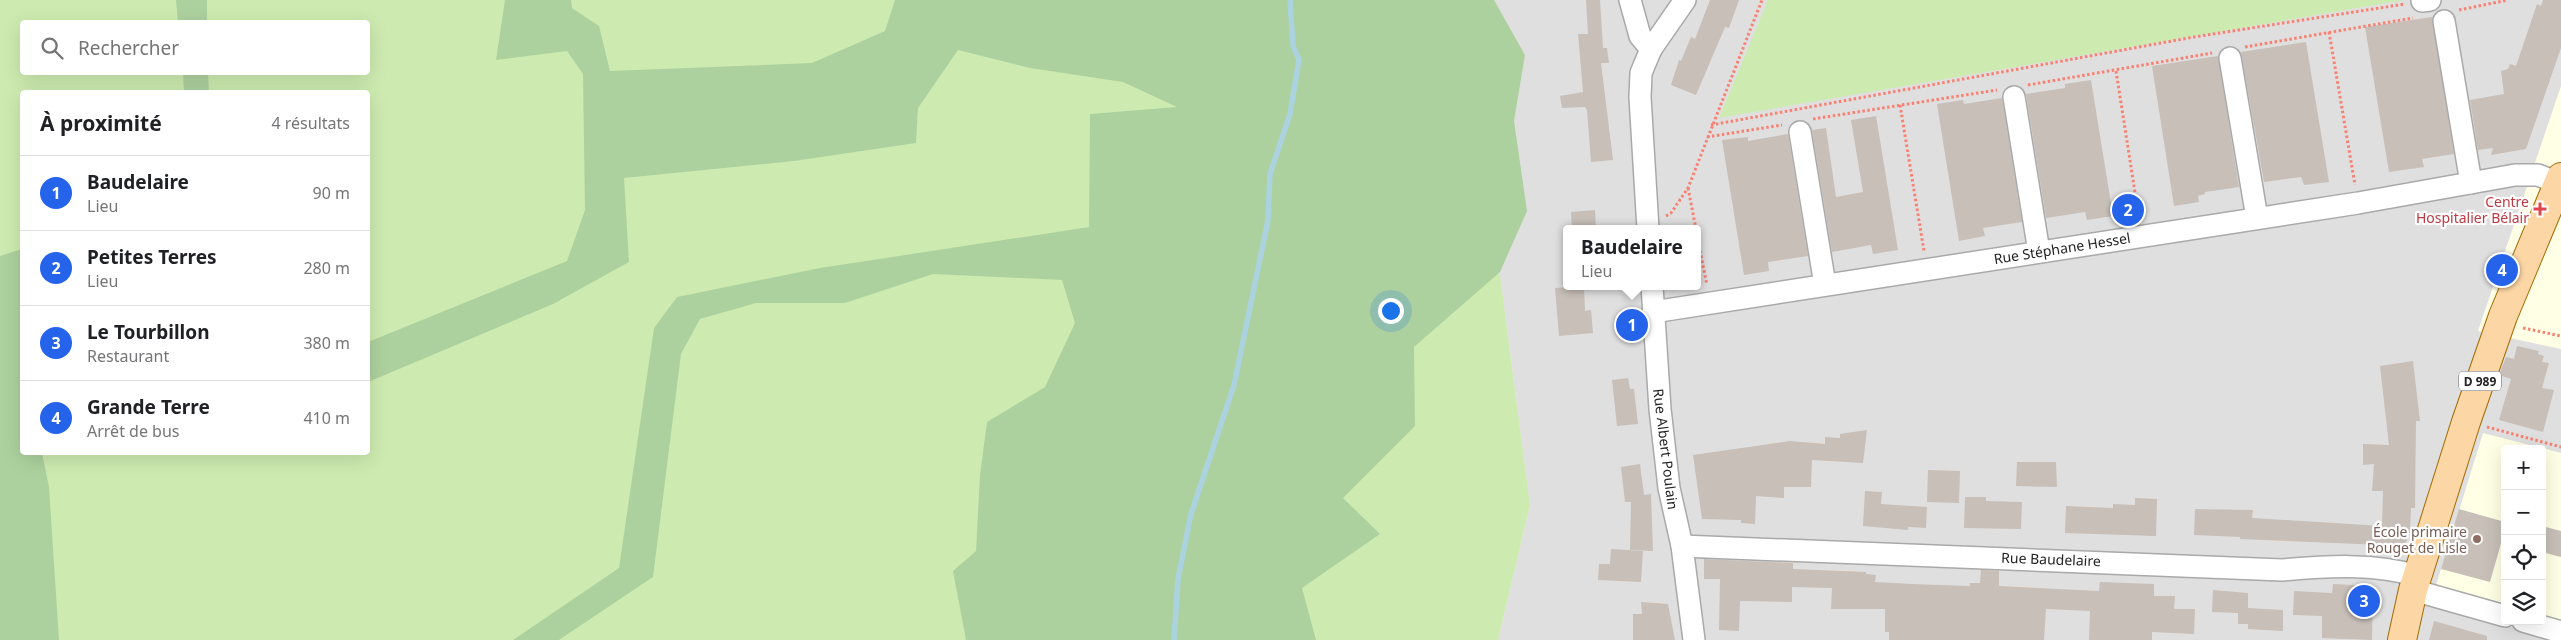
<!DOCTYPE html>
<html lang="fr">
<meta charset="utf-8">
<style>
body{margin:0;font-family:"Noto Sans",sans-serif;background:#f6f6f6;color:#202124}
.controls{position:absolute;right:15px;bottom:15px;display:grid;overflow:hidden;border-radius:5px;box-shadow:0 5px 20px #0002}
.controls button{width:45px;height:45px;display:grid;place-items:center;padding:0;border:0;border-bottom:1px solid #e0e0e0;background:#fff;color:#202124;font:25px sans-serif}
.you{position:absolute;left:1390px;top:310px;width:18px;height:18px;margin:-12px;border:4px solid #fff;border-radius:50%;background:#1a73e8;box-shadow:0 0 0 8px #1a73e833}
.badge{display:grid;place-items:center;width:32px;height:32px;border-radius:50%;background:#2563eb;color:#fff;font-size:16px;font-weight:700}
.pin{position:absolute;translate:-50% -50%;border:2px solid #fff;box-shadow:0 1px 5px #0006}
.popup{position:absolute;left:1563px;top:225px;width:138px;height:65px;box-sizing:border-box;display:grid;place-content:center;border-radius:5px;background:#fff;filter:drop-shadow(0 1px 4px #0005);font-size:16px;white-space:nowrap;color:#757577}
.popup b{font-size:19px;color:#202124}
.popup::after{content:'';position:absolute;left:50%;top:100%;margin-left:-10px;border:10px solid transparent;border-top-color:#fff}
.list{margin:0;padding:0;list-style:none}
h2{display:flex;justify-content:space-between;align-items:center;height:65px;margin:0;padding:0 20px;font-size:21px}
h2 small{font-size:16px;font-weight:400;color:#757577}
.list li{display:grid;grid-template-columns:32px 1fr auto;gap:15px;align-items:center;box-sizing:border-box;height:75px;padding:0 20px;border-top:1px solid #e0e0e0}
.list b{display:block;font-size:19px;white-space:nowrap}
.list p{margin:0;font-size:16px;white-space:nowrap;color:#757577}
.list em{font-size:16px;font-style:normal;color:#757577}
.icon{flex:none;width:28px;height:28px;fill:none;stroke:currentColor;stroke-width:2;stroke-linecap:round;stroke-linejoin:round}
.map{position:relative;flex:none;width:2561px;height:640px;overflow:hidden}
.search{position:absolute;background:#fff;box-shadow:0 5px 20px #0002;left:20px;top:20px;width:350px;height:55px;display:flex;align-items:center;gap:12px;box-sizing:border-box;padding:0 18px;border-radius:5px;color:#757577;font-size:19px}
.panel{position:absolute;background:#fff;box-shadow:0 5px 20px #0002;left:20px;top:90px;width:350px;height:365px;border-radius:5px}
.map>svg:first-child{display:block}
.residential{fill:#e0dfdf;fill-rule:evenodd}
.education{fill:#ffffe5}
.grass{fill:#cdebb0;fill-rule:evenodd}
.forest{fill:#add19e}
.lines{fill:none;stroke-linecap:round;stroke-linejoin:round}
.stream{stroke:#aad3df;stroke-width:5.5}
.building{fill:#c7bfb8}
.minor-casing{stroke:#a9a9a9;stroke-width:24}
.major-casing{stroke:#a06b00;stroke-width:30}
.path{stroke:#fa8072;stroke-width:3;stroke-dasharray:2.5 2.5;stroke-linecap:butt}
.minor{stroke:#fff;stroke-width:21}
.major{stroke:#fcd6a4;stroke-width:28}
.health-dot{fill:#e0444e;stroke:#fff;stroke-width:2}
.education-dot{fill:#8d6e63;stroke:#fff;stroke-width:2}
.labels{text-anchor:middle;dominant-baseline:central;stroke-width:4.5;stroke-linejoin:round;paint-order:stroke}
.shield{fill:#fff;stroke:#646464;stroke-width:1}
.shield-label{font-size:12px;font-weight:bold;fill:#222}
.health-label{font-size:14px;fill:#be3a42;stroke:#fff;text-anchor:end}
.street-label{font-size:14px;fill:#222;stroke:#fff}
.education-label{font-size:14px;fill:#785e54;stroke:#fff;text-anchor:end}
</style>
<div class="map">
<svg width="2561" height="640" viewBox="0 0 2561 640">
<rect width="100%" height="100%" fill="#f2efe9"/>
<!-- residential -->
<path class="residential" d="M1464,0H2561V640H1498L1530,505ZM1567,229H1697V286H1567ZM2505,449H2542V621H2505Z"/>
<!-- education -->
<g class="education">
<path d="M2561,86V349L2478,331Z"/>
<path d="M2483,433L2561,453V620L2542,615V449H2505V604L2436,585Z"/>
</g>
<!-- grass -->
<g class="grass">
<path d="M0,0H1464L1530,505L1498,640H0ZM22,22H368V72H22ZM22,92H368V452H22Z"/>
<path d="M1768,0H2404L1719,118Z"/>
</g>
<!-- forest -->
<g class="forest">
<path d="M176,0H207V22H178Z"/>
<path d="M505,0H571L572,8L599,26L610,71L812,63L885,31L895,0H1494L1525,55L1514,121L1527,211L1500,272L1414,347L1415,426L1343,498L1380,534L1302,588L1316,640H966L953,571L976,551L980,475L987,422L1045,387L1075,323L1062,280L933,274L845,303H756L700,319L681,354L653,577L559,640H513L619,568L654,328L677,297L820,268L1089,227L1090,114L1177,107L1123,82L1030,68L958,50L918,108L916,143L794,161L624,178L629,262L553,304L368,382V342L567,261L585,210L583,74L567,51L496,60Z"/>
<path d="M183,73H208L209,92H184Z"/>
<path d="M22,249V452L42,453L49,487L59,640H0V256Z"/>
</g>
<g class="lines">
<!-- stream -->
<path class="stream" d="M1174,640L1178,579L1191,514L1234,385L1268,220L1270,174L1290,114L1299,60L1293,46L1290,0"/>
</g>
<!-- building -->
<g class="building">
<path d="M1586,0H1600L1603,48H1607L1609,63H1601L1613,160L1591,162L1587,110L1585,107L1562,108L1560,96L1583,92L1578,34H1588Z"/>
<path d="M1710,0H1739L1729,28L1725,27L1696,95L1671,85L1679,60L1681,61L1691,37L1695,39Z"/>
<path d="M2543,0H2561V48L2526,149L2491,155L2493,148L2478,150L2470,100L2504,94L2501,71L2508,69L2510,64L2516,66L2537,4L2541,6Z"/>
<path d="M2432,17L2454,154L2422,159L2424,167L2389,172L2365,27Z"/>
<path d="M2306,42L2329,182L2304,185L2301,177L2264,182L2241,52Z"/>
<path d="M2218,56L2239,187L2205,192V194L2198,196L2199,202L2174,206L2152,66Z"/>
<path d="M2091,80L2113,216L2087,220L2085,212L2046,218L2026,94L2065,88V84Z"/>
<path d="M2002,98L2022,222L1983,228L1985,236L1959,241L1937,104L1963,100L1964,104Z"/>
<path d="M1876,116L1898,250L1873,254L1871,245L1832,252L1812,130L1826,128L1836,197L1863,192L1851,120Z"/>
<path d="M1788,134L1808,256L1768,262L1769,271L1744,275L1722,140L1748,137V141Z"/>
<path d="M1595,210L1596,229H1572L1571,212Z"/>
<path d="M1584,286L1585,311L1591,310L1593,333L1559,336L1555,288Z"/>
<path d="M2517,346L2539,351L2538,354L2544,356L2542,362L2549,363L2542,388L2554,390L2543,432L2499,420L2511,379L2499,375L2506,357L2514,359Z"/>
<path d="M2413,361L2420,421H2416L2415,508H2411L2410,533H2407L2406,546L2240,539V537L2194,535L2195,509L2253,510L2252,518L2382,526L2383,491H2372L2374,464L2363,465V444L2389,445L2380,366Z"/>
<path d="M1628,378L1630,389H1634L1638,424L1617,426L1612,380Z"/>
<path d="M1867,430L1863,463L1812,460L1811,487H1784V498L1756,496L1755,524L1741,523V520L1702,519L1693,455L1790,441L1825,444V437L1840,438V434Z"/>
<path d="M2017,462H2056L2057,487L2016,486Z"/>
<path d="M1640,464L1644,495L1651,494L1653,551L1630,550L1631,502H1625L1621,467Z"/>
<path d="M1928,470L1960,471L1959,503L1927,502Z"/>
<path d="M1865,491L1882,492L1881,504L1927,507L1926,528L1908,527V530L1863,526Z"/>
<path d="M1965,497H1986V501L2022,502L2021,529L1964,528Z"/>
<path d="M2135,498L2157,499L2156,536L2065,533L2066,506L2113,508V504L2135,505Z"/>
<path d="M2459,509L2505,522V540H2502L2490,582L2441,569Z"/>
<path d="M2542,526L2561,531V557L2542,552Z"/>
<path d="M1611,549L1643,551L1641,582L1598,580L1599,564H1610Z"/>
<path d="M1704,559L1793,563V569L1866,572V574L1876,575L1875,582L1912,584L1970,586V583H1980L1981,570L1999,571V586L2099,591L2100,582L2154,584V596H2175L2174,609H2195L2194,634L2152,632V640H2089L2090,611L2046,609L2044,640H1889V632H1885V609H1831L1832,588L1792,587V602L1740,601L1739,631L1719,630L1720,579H1704Z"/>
<path d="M2333,584L2373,586L2372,640L2322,638V616L2293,615L2294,591L2332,593Z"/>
<path d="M2213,590L2248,593V608L2283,610V631L2248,629V624H2238V613L2212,612Z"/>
<path d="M1641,602L1668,604L1675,640H1633V614H1642Z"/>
<path d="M2434,621L2487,636V640H2429Z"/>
</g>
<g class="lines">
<!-- minor casing -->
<g class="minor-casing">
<g id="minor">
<path d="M1630,0L1640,36L1651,49"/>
<path d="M2422,1L2430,0"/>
<path d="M2444,21L2471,183"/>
<path d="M2230,58L2257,218"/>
<path d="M2014,97L2039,252"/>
<path d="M1800,132L1825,285"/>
<path d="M1648,229L1640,97L1641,73L1651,49L1685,0"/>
<path d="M1652,286L1660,409L1669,488L1682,546L1694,640"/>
<path d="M1653,312L2358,203L2515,175H2538L2558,183"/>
<path d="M1682,546L2282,570C2328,566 2373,563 2418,576"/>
<path d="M2413,590L2505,616"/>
<path d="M2523,621L2561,632"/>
</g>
</g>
<!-- major casing -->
<g class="major-casing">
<path id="major" d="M2402,640L2413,590L2466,422L2503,316L2561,177"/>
</g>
<!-- path -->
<g class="path">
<path d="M2459,10L2508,0"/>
<path d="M2329,32L2355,185"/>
<path d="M2245,47L2413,18"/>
<path d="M2116,71L2139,218"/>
<path d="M2028,85L2212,53"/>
<path d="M1900,105L1924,251"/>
<path d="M1813,119L1997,90"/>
<path d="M1711,125L2194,37L2405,4"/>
<path d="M1707,137L1782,125"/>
<path d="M1688,188L1696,229"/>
<path d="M1666,216L1671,213L1688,188L1762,0"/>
<path d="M1697,236L1707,285"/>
<path d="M2523,328L2561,336"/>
<path d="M2487,427L2561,447"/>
</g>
<!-- minor -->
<use href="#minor" class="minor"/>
<!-- major -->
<use href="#major" class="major"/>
</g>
<!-- markers -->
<path class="health-dot" d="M2537.5 201.5h5v5h5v5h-5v5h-5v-5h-5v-5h5z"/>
<circle class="education-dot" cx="2477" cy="539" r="5"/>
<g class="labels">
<!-- shield labels -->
<rect class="shield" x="2459" y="371.5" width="42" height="19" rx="4"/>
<g class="shield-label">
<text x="2480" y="381">D 989</text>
</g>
<!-- health labels -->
<g class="health-label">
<text x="2529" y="201">Centre<tspan x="2529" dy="16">Hospitalier Bélair</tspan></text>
</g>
<!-- street labels -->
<g class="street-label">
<text transform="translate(2062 248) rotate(-9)">Rue Stéphane Hessel</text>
<text transform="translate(1666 449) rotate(83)">Rue Albert Poulain</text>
<text transform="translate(2051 559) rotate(2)">Rue Baudelaire</text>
</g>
<!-- education labels -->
<g class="education-label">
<text x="2467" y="531">École primaire<tspan x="2467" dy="16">Rouget de Lisle</tspan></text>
</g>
</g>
</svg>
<div class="controls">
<button>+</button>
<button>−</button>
<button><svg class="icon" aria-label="locate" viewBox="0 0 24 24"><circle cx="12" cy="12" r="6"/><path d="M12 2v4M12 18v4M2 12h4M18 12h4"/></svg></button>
<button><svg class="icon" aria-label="layers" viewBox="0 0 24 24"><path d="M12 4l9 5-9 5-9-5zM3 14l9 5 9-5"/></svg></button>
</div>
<div class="you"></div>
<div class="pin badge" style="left:1632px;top:325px">1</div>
<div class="popup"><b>Baudelaire</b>Lieu</div>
<div class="pin badge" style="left:2128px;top:210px">2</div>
<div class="pin badge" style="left:2364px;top:601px">3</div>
<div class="pin badge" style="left:2502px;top:270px">4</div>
<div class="search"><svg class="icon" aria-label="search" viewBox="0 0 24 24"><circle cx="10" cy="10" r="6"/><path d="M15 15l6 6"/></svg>Rechercher</div>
<section class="panel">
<h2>À proximité<small>4 résultats</small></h2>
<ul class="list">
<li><span class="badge">1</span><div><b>Baudelaire</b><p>Lieu</p></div><em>90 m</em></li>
<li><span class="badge">2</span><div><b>Petites Terres</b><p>Lieu</p></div><em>280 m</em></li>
<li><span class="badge">3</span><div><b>Le Tourbillon</b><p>Restaurant</p></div><em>380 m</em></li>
<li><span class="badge">4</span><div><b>Grande Terre</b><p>Arrêt de bus</p></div><em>410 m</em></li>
</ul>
</section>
</div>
